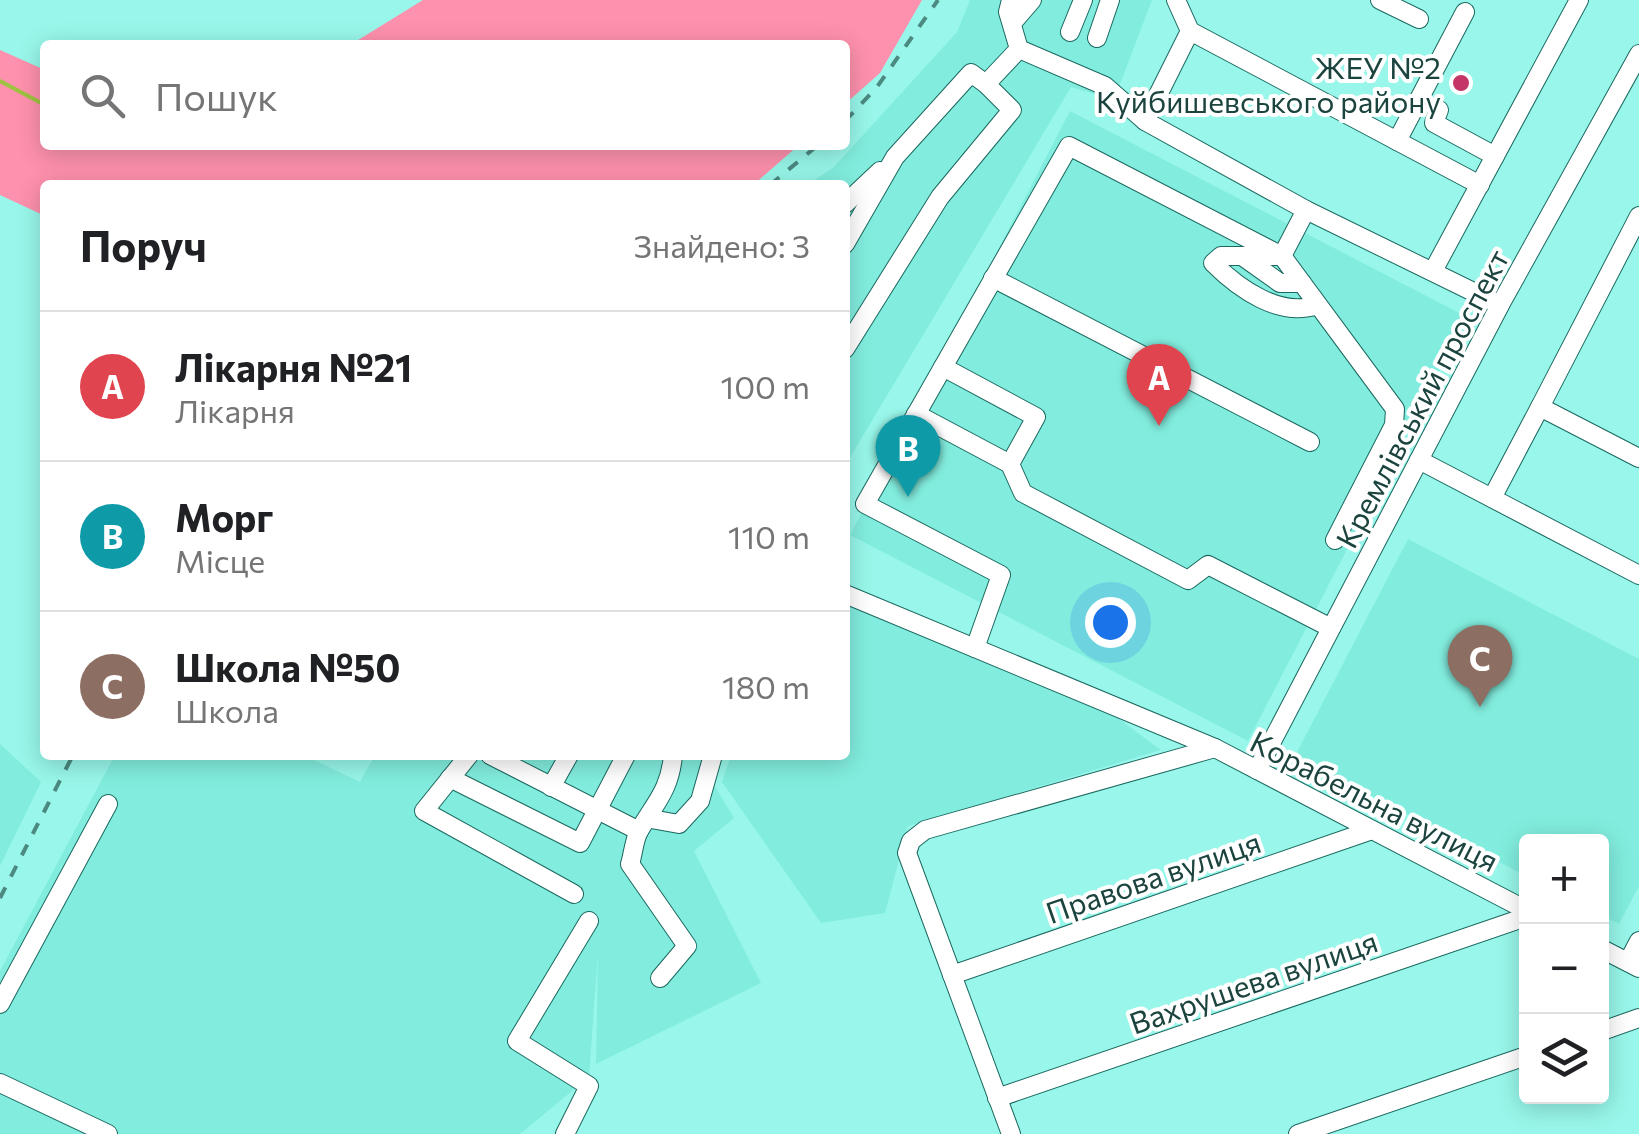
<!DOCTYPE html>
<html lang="uk">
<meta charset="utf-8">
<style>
body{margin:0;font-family:Commissioner,sans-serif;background:#f6f6f6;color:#202124}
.controls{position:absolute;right:30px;bottom:30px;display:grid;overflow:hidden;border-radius:10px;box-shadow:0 5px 25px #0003}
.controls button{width:90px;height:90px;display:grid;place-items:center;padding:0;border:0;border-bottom:2px solid #e0e0e0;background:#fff;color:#202124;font:50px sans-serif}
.you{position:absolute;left:1110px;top:622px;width:35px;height:35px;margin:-25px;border:8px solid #fff;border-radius:50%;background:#1a73e8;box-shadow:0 0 0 15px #1a73e833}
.badge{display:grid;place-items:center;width:65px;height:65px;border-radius:50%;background:#ea580c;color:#fff;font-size:32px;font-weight:700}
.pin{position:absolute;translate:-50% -82px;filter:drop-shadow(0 2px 5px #0008)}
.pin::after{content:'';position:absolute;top:52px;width:35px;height:30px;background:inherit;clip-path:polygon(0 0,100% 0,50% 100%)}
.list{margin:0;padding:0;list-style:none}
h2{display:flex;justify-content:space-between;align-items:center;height:130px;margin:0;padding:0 40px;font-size:42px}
h2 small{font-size:32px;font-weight:400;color:#757577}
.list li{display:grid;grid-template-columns:65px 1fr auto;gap:30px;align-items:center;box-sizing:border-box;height:150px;padding:0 40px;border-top:2px solid #e0e0e0}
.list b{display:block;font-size:38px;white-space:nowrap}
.list p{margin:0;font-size:32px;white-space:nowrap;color:#757577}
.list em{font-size:32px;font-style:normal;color:#757577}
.icon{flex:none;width:55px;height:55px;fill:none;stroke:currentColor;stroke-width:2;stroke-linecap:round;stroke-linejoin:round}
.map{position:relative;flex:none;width:1639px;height:1134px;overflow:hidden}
.search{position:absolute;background:#fff;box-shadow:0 5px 25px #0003;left:40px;top:40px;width:810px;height:110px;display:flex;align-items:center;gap:25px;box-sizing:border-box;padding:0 35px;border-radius:10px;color:#757577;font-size:38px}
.panel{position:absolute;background:#fff;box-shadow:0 5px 25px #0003;left:40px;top:180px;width:810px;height:580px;border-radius:10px}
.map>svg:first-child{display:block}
.built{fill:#82edde}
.green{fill:#fe91ad}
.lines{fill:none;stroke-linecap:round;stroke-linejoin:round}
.stream{stroke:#9dc340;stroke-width:4}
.minor-casing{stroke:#1a685f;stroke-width:20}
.minor{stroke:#fff;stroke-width:18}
.rail{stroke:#4c8981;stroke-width:4;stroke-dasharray:12 12;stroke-linecap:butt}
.poi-dot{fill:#c33667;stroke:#fff;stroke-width:4}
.labels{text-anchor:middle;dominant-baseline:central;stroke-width:8;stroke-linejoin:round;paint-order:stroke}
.poi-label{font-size:30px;fill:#1c443f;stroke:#fff;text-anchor:end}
.street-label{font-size:30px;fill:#1c443f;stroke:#fff}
</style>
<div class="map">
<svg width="1639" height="1134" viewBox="0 0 1639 1134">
<rect width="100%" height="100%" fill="#98f7ea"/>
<!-- built -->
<g class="built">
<path d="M970,0H1152L1114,100L1071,87L845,466V185H807L834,167L957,32Z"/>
<path d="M1070,111L1467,317L1248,741L850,535Z"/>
<path d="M1408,539L1639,659V886L1619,924L1602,915V842H1526V876L1295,756Z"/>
<path d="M845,604L1115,716L1161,750L908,826L885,913L821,923L722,782L731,755H845Z"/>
<path d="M0,744L41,782L0,866Z"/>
<path d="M115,755H304L360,782L375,755H722L713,783L734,818L694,851L761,983L596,1064L598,953L589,1077L520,1134H0V971Z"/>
</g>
<!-- green -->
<g class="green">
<path d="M423,0H922L880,73L845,104V45H350Z"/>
<path d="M0,50L45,70V145H799L753,185H45V216L0,195Z"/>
</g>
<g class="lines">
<!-- stream -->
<path class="stream" d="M0,81L45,105"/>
<!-- minor casing -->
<g class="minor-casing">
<g id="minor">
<path d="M1011,0L1008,12L1019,49L1105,86L1145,121L1306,210L1500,305"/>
<path d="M1176,0L1190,31"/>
<path d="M1380,0L1419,19"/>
<path d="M1013,22L1032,0"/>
<path d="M1070,32L1083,0"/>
<path d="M1097,38L1110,0"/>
<path d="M1439,110L1434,123L1495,156"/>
<path d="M1145,121L1190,31L1480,185"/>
<path d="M1397,141L1465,12"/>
<path d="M845,204L880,171"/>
<path d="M845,244L895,157L971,73L986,84"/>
<path d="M1242,256L1280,283H1302"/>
<path d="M1433,271L1579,0"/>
<path d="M993,278L1310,442"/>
<path d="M1317,305C1280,318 1239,289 1213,263L1221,256H1282L1395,409L1394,425L1335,540"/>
<path d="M845,349L940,197L1012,110L986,84L1019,49"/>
<path d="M943,367L1036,417L1010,464L1023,493L1188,580L1208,565L1331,628"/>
<path d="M1540,407L1639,216"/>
<path d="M916,414L1010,464"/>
<path d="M1419,460L1639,575"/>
<path d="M1492,498L1540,407L1639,458"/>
<path d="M845,594L1215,748L1526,910"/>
<path d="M975,648L1001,575L865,504L1069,146L1282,256L1306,210"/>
<path d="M469,755L424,811L574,894"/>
<path d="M490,755L639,831"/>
<path d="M1257,770L1500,305L1639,54"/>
<path d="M450,778L580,843L626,755"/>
<path d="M551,787L569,755"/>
<path d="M651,819L679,824L700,801L713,755"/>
<path d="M1602,949L1639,968"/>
<path d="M1628,962L1639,941"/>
<path d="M952,975L1372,830"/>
<path d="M660,978L687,946L630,864C633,855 634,840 639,831C655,803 670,790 673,755"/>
<path d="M0,1004L108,804"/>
<path d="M1602,1031L1639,1018"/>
<path d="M0,1083L108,1134"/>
<path d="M997,1098L1526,917"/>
<path d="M565,1134L589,1086L517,1041L589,921"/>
<path d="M1011,1134L907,853L911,841L925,830L1215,748"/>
<path d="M1298,1134L1526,1056"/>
</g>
</g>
<!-- minor -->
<use href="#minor" class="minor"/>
<!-- rail -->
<g class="rail">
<path d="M845,121L877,87L938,0"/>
<path d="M770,185L818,145"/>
<path d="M0,898L73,755"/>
</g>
</g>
<!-- markers -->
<circle class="poi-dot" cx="1461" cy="83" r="10"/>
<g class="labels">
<!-- poi labels -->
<g class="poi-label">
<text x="1441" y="66">ЖЕУ №2<tspan x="1441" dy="34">Куйбишевського району</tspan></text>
</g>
<!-- street labels -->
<g class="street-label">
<text transform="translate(1421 398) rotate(-62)">Кремлівський проспект</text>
<text transform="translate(1375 800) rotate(27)">Корабельна вулиця</text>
<text transform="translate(1153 876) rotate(-19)">Правова вулиця</text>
<text transform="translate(1253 981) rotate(-19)">Вахрушева вулиця</text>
</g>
</g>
</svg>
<div class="controls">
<button>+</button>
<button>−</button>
<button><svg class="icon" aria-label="layers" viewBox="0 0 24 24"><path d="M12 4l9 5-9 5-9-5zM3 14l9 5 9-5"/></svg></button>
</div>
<div class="you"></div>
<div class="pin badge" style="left:1159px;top:426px;background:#e0444e">A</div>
<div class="pin badge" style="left:908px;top:497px;background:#0f9aa8">B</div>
<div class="pin badge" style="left:1480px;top:707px;background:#8d6e63">C</div>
<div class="search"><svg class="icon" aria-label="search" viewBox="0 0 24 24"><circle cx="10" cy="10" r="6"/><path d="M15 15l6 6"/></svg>Пошук</div>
<section class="panel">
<h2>Поруч<small>Знайдено: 3</small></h2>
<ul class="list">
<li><span class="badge" style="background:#e0444e">A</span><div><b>Лікарня №21</b><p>Лікарня</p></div><em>100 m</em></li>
<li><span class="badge" style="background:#0f9aa8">B</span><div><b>Морг</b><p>Місце</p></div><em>110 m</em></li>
<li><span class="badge" style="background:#8d6e63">C</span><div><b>Школа №50</b><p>Школа</p></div><em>180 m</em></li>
</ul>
</section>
</div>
